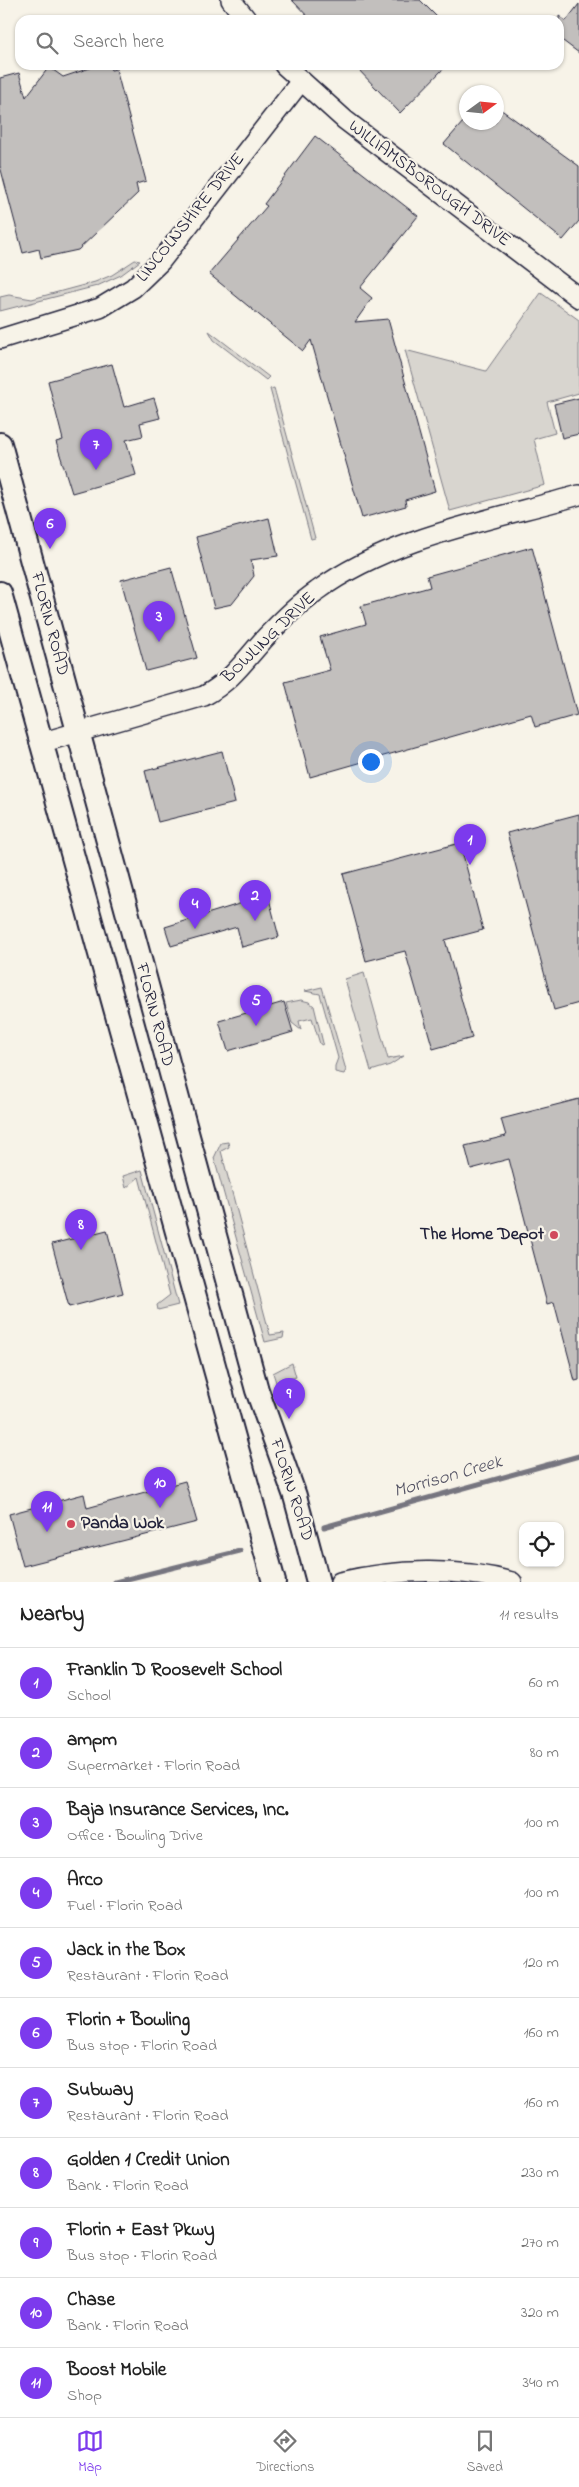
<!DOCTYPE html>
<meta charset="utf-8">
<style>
body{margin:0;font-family:"Indie Flower",sans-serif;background:#f2f2f2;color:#222}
.controls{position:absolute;right:15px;bottom:15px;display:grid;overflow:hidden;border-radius:10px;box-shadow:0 1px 4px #0004}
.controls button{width:45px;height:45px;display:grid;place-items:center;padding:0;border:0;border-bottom:1px solid #e0e0e0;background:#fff;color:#222;font:25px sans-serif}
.compass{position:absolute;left:459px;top:85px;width:45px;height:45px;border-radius:50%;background:#fff;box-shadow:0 1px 4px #0004;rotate:75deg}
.you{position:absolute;left:370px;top:761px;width:18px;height:18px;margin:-12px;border:4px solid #fff;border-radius:50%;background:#1a73e8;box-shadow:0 0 0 8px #1a73e833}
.badge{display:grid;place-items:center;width:32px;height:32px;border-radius:50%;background:#7c3aed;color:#fff;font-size:16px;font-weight:700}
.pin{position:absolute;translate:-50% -41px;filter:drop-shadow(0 1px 2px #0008)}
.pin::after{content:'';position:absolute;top:26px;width:18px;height:15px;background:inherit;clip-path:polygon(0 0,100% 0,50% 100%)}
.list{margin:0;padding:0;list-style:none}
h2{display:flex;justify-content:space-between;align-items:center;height:65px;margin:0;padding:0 20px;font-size:21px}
h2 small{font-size:16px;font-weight:400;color:#767676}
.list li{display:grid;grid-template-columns:32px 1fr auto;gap:15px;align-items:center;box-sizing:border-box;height:70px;padding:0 20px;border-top:1px solid #e0e0e0}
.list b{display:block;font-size:19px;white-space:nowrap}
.list p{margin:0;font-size:16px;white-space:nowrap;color:#767676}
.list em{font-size:16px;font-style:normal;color:#767676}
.icon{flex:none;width:28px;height:28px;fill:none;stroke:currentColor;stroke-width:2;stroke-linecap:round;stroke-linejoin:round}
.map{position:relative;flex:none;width:579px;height:1582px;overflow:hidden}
.search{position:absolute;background:#fff;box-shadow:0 1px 4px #0004;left:15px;right:15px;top:15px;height:55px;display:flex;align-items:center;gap:12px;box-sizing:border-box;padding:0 18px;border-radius:15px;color:#767676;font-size:19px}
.sheet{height:835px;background:#fff}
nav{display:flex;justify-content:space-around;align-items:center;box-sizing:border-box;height:70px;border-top:1px solid #e0e0e0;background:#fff;font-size:14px;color:#767676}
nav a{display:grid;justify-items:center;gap:2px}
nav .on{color:#7c3aed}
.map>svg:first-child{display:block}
.green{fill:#d8d5cf;stroke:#7d7c85}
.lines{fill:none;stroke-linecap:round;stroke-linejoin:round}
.stream{stroke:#76747f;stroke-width:5}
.building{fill:#c2bfbd;stroke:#22223b}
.minor-casing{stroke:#22223b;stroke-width:22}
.major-casing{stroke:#22223b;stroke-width:26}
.minor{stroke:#f7f3e8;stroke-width:19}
.major{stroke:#f7f3e8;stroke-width:22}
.poi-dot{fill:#d1495b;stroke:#f7f3e8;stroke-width:2}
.labels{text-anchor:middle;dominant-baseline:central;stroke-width:4.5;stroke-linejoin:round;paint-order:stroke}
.street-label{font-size:18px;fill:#22223b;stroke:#f7f3e8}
.poi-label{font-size:18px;font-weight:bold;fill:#22223b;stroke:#f7f3e8;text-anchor:end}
.water-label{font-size:19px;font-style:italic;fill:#535263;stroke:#f7f3e8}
</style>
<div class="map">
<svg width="579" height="1582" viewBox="0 0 579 1582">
<rect width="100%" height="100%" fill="#f7f3e8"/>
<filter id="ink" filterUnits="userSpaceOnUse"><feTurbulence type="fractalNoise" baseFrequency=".02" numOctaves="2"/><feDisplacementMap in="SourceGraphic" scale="10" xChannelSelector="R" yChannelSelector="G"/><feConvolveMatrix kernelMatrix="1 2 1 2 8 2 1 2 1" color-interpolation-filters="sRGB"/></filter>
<g filter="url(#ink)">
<!-- green -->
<g class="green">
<path d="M135,260L140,261L121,275L97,286L0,311V297L9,295L32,299L95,282L112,275Z"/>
<path d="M541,293L579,320V393L547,402L555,433L534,439L545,485L450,511L405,350L486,371Z"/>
<path d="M209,331L269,377L266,380L214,340Z"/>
<path d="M274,388L315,538L311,539L270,389Z"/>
<path d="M364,973L388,1059L404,1056L390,1065L371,1071L345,979Z"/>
<path d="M322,987L346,1070L344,1074L335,1072V1066L338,1058L320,994L305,991Z"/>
<path d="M301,1000L309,1002L314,1006L323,1043L322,1045L320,1044L312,1018L299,1021L301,1030L292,1023L286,1003Z"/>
<path d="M228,1142L229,1147L221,1151L270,1335L284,1333L283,1338L265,1342L214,1158L221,1143Z"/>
<path d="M142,1170L178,1305L158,1310L157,1305L170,1295L139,1177L126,1188L123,1176Z"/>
<path d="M292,1363L296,1377L282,1381L288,1399L282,1401L273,1373Z"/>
</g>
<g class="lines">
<!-- stream -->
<g class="stream">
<path d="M324,1527L579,1456"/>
<path d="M115,1582L240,1551"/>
</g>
</g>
<!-- building -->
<g class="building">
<path d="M292,0H420L440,20H311Z"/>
<path d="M579,4V53L559,38V16L566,21Z"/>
<path d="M99,65H109L111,70L116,69L146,181L136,184L138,193L78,250L41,258L39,249L23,253L0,166V78L19,73L26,97L49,67L63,77Z"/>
<path d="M354,65H447L400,113Z"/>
<path d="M496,106L579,166V221L563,240L444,144L463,122H496Z"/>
<path d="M315,136L418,216L360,288L372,298L355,322L388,319L435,491L405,500L406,506L362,518L311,340L303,351L209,274L267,206L264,204Z"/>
<path d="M112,364L124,407L154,398L160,418L140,423L143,436L126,440L136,475L72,493L56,442L63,440L48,381Z"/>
<path d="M579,398V434L562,438L554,404Z"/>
<path d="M269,518L278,556L251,560L254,576L232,604L214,608L196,537Z"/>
<path d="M532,547L577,715L535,727L531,714L310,777L285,682L330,670L320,637L366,624L361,606L430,587L427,576Z"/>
<path d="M171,567L197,658L146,671L121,580Z"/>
<path d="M222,751L235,803L158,822L145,771Z"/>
<path d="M579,814V1003L554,1010L507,833Z"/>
<path d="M460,843L483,930L445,940L472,1038L433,1049L405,951L366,961L343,874Z"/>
<path d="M268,895L279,937L242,947L237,927L171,946L165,927Z"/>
<path d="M284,1002L293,1032L228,1051L219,1021Z"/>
<path d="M579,1099V1380L575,1381L554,1302L547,1304L509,1159L471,1169L465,1146L506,1136L501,1119Z"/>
<path d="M107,1230L123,1293L69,1307L52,1244Z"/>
<path d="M185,1481L197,1522L23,1566L9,1514L84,1494L87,1508Z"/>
</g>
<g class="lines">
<!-- minor casing -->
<g class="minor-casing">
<g id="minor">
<path d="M231,0L247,20"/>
<path d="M284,65L345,120L579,298"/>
<path d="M0,339L100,308L133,288L161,261L301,81"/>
<path d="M40,743L204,696C233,680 244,661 266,637C282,620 298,604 317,591C390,537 492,520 579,495"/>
<path d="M340,1582C395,1569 458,1567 512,1582"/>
</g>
</g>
<!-- major casing -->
<g class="major-casing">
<g id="major">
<path d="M0,444L257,1390L295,1496L318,1582"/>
<path d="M0,593L274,1582"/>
</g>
</g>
<!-- minor -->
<use href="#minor" class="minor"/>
<!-- major -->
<use href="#major" class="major"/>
</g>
</g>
<!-- markers -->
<g class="poi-dot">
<circle cx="554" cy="1235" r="5"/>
<circle cx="71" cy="1524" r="5"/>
</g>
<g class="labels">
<!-- street labels -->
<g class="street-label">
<text transform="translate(429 184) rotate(37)">WILLIAMSBOROUGH DRIVE</text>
<text transform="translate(191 218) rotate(-51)">LINCOLNSHIRE DRIVE</text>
<text transform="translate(49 624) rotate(75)">FLORIN ROAD</text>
<text transform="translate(269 638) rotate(-44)">BOWLING DRIVE</text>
<text transform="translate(154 1015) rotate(75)">FLORIN ROAD</text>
<text transform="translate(291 1490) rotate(72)">FLORIN ROAD</text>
</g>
<!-- poi labels -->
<g class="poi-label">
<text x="544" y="1235">The Home Depot</text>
<text x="81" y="1524" text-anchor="start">Panda Wok</text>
</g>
<!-- water labels -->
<g class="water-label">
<text transform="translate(448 1477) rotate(-16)">Morrison Creek</text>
</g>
</g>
</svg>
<div class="controls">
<button><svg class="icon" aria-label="locate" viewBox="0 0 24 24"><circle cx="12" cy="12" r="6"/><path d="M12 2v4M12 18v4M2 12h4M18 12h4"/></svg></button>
</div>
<svg class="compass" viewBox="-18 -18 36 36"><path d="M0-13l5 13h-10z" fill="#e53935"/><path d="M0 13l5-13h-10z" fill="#767676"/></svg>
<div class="you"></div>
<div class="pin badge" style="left:470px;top:865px">1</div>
<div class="pin badge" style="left:255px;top:921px">2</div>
<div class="pin badge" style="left:159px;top:642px">3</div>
<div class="pin badge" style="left:195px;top:929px">4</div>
<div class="pin badge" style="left:256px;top:1026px">5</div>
<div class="pin badge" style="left:50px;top:549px">6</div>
<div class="pin badge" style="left:96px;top:470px">7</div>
<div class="pin badge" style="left:81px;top:1250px">8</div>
<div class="pin badge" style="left:289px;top:1419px">9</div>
<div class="pin badge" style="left:160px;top:1508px">10</div>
<div class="pin badge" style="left:47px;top:1532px">11</div>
<div class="search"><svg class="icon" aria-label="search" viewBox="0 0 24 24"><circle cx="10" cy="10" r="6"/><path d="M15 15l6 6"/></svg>Search here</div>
</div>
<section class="sheet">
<h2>Nearby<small>11 results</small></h2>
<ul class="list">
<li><span class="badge">1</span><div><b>Franklin D Roosevelt School</b><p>School</p></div><em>60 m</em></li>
<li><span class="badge">2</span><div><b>ampm</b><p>Supermarket · Florin Road</p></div><em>80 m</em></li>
<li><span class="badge">3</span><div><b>Baja Insurance Services, Inc.</b><p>Office · Bowling Drive</p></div><em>100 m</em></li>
<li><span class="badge">4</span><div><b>Arco</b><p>Fuel · Florin Road</p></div><em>100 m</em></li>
<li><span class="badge">5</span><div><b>Jack in the Box</b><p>Restaurant · Florin Road</p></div><em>120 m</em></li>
<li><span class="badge">6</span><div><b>Florin + Bowling</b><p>Bus stop · Florin Road</p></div><em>160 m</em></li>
<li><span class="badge">7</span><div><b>Subway</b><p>Restaurant · Florin Road</p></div><em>160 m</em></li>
<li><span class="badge">8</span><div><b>Golden 1 Credit Union</b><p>Bank · Florin Road</p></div><em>230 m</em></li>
<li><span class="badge">9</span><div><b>Florin + East Pkwy</b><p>Bus stop · Florin Road</p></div><em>270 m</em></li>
<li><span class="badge">10</span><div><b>Chase</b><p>Bank · Florin Road</p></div><em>320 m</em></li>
<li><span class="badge">11</span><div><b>Boost Mobile</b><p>Shop</p></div><em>340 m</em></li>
</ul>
</section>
<nav>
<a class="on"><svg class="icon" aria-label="map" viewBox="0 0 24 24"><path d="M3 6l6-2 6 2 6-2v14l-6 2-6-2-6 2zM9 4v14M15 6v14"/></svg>Map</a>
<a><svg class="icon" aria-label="directions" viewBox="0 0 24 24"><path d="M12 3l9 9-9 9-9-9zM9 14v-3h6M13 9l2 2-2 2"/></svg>Directions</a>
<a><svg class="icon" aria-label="saved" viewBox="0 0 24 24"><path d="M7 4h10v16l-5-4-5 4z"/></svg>Saved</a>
</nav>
